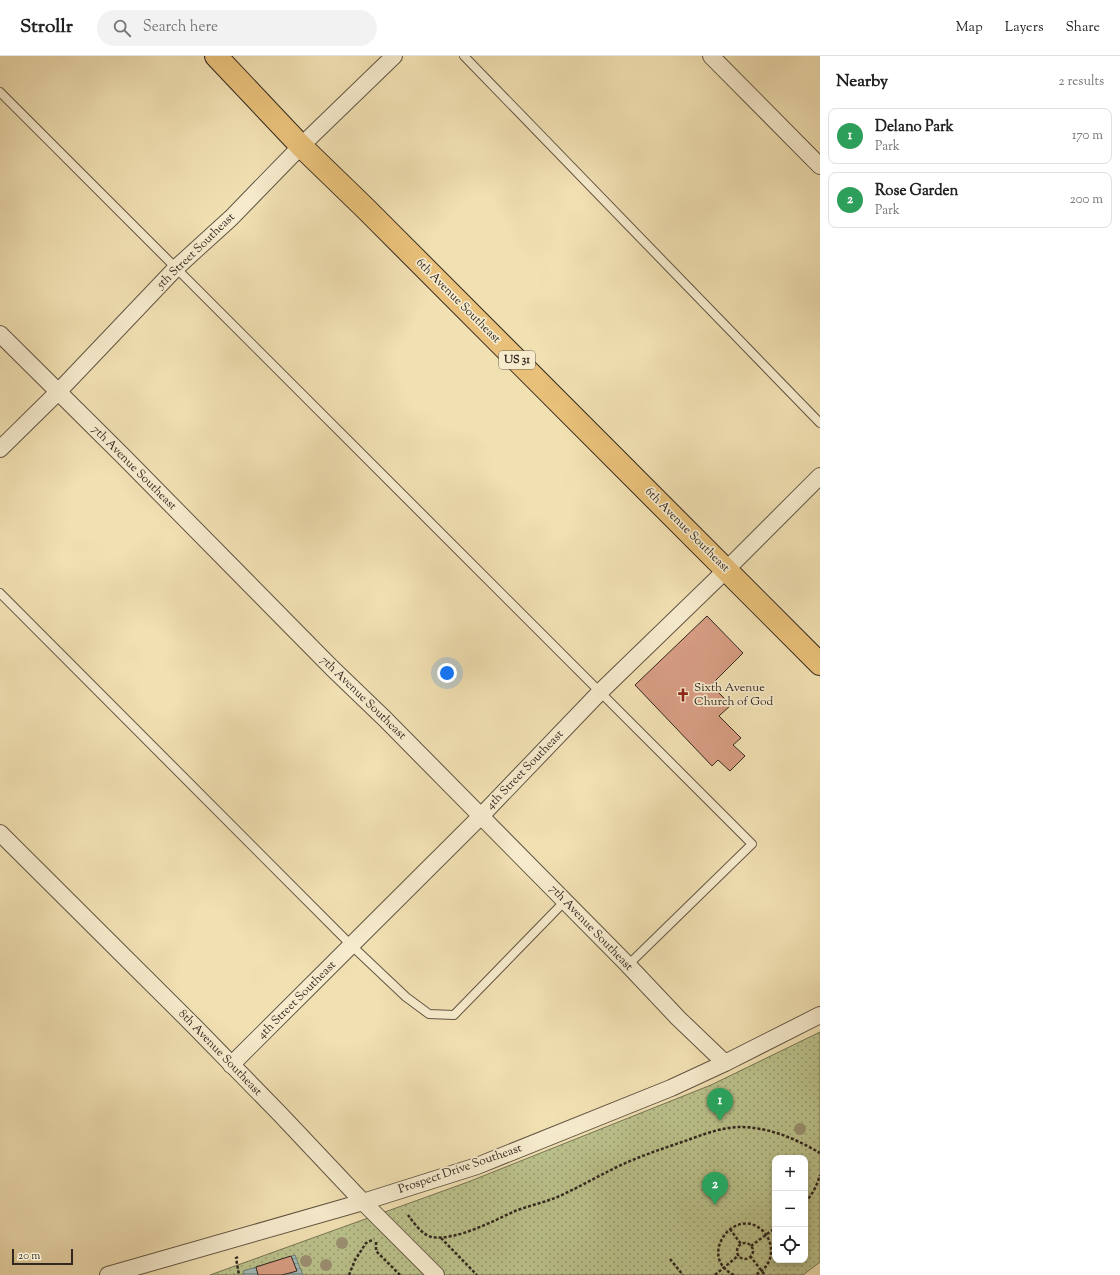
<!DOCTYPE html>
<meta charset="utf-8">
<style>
body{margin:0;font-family:"Sorts Mill Goudy",serif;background:#f2f2f2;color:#222}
.controls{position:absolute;right:12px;bottom:12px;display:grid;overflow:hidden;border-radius:8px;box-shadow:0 2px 6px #0003}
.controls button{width:36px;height:36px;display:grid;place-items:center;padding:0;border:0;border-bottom:1px solid #e0e0e0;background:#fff;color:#222;font:20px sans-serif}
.scale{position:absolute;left:12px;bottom:10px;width:61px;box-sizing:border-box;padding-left:4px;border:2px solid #332820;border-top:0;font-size:11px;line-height:14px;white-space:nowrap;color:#332820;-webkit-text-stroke:3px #f6ebcd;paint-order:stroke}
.you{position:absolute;left:447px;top:617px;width:14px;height:14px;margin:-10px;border:3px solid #fff;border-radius:50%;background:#1a73e8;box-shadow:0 0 0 6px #1a73e833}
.badge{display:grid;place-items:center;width:26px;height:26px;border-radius:50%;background:#2563eb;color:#fff;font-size:13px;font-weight:700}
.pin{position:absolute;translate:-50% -33px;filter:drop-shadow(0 1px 2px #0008)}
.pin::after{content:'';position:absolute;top:21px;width:14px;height:12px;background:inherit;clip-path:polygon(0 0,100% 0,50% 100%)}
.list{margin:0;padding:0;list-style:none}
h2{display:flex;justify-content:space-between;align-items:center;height:52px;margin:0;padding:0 16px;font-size:17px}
h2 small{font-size:13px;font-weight:400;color:#767676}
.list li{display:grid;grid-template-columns:26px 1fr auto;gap:12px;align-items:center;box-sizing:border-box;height:56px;margin:0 8px 8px;padding:0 8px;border:1px solid #e0e0e0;border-radius:8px}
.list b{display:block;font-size:15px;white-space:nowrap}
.list p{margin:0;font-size:13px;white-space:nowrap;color:#767676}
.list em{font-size:13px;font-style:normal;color:#767676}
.icon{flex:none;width:22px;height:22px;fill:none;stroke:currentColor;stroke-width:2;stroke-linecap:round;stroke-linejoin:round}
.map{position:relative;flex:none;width:820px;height:1219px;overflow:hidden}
header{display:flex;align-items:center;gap:24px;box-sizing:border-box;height:56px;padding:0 20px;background:#fff;border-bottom:1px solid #e0e0e0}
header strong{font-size:19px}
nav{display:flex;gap:22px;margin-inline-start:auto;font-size:14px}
.search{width:280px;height:36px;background:#f2f2f2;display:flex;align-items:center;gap:10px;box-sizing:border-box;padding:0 14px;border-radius:22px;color:#767676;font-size:15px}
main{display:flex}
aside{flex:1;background:#fff}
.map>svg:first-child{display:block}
.park{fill:url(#park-dots);stroke:#777556;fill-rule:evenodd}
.water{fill:url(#water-rules);stroke:#74807b}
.building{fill:#d79d83;stroke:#332820}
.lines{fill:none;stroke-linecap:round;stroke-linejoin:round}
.service-casing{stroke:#625644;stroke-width:10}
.minor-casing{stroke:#625644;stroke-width:18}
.primary-casing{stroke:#332820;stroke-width:24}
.path{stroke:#332820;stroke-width:2.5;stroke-dasharray:3 2;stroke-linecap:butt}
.service{stroke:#f6ebcd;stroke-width:8}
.minor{stroke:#f6ebcd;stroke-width:16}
.primary{stroke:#e8c079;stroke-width:22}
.tree{fill:#9b9071}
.labels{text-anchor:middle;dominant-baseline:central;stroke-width:3.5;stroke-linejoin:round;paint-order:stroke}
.shield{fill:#f6ebcd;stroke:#6e6254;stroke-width:1}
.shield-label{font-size:11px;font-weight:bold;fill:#332820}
.street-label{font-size:12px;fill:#332820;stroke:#f6ebcd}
.poi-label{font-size:12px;fill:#332820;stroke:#f6ebcd;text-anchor:start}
</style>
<header>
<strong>Strollr</strong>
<div class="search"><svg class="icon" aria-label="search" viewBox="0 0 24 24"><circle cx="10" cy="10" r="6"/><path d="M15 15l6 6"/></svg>Search here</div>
<nav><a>Map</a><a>Layers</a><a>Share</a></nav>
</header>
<main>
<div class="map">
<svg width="820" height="1219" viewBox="0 0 820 1219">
<defs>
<pattern id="park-dots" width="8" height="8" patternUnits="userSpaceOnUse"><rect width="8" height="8" fill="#bbc28c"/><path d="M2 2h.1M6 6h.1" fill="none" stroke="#999e72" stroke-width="1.8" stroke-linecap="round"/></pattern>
<pattern id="water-rules" width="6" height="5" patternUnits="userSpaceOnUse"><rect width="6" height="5" fill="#9fbab7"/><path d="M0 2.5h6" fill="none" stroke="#829794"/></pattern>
</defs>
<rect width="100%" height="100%" fill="#f1e0b2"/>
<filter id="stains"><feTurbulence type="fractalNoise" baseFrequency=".005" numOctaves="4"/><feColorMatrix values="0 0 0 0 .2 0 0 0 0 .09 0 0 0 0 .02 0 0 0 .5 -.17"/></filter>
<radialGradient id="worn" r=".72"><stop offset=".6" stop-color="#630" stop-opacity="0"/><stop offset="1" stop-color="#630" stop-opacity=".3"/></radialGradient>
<!-- park -->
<path class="park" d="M820,976V1206L803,1219H210L468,1126L711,1029ZM775,1102H805V1204H775Z"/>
<!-- water -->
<path class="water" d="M295,1199L303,1219H244L243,1215Z"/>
<!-- building -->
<g class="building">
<path d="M707,560L743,597L711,629L731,649L719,660L741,682L733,689L745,700L730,715L718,704L712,710L635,629Z"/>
<path d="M291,1200L297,1215L282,1219H258L256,1211Z"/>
</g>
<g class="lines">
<!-- service casing -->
<g class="service-casing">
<g id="service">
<path d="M464,0L820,367"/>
<path d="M0,36L752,788L628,909"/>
<path d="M0,537L351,889L406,941L429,958L454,959L565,845"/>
</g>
</g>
<!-- minor casing -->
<g class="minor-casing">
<g id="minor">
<path d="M711,0L820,110"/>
<path d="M0,278L124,401L332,612L385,663L628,909L678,962L725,1007"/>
<path d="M0,393L58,336L176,212L231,162L301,90L394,0"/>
<path d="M0,777L194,970L280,1058L363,1146L436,1219"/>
<path d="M231,1009L481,760L600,636L726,514L820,420"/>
<path d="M108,1219L363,1146L477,1110L671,1032L725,1007L820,959"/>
</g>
</g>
<!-- primary casing -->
<g class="primary-casing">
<path id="primary" d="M216,0L301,90L365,152L820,608"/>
</g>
<!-- path -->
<g class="path">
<path d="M805,1146C812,1140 817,1129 820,1119"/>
<path d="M408,1159C414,1167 422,1179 432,1181C456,1185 493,1165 515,1155C528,1150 542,1147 555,1142C576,1133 596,1121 617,1111C640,1100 664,1092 688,1084C704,1078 723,1071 740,1071C769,1071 796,1083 820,1097"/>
<path d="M730,1173L741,1188"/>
<path d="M441,1182L477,1219"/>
<path d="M376,1186V1195L400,1219"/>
<circle cx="745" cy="1195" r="8"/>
<path d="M751,1190L775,1172"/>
<path d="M750,1200L765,1219"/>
<path d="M238,1201L236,1202L239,1219"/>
<path d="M670,1203L683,1219"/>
<path d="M349,1219L355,1204L366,1187L374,1183"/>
<path d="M715,1219L739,1199"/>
<path d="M734,1219C696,1201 735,1148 763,1175C768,1180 771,1187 771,1195C771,1206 765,1214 755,1219"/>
</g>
<!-- service -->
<use href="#service" class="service"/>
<!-- minor -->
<use href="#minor" class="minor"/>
<!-- primary -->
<use href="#primary" class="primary"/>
</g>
<!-- trees -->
<g class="tree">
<circle cx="800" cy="1073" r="6"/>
<circle cx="342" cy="1187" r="6"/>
<circle cx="306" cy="1205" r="6"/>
<circle cx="326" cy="1209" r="6"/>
</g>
<!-- icons -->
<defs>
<g id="church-bare" transform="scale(1.08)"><path d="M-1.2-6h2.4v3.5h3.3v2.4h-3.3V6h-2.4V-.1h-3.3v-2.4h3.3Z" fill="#8f2418" stroke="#f6ebcd" stroke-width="2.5" paint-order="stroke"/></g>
</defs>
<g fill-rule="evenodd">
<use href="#church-bare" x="683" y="639"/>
</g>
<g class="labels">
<!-- shield labels -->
<rect class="shield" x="499" y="295" width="36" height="18" rx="3"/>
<g class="shield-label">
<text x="517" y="304">US 31</text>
</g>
<!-- street labels -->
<g class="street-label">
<text transform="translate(196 195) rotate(-44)">5th Street Southeast</text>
<text transform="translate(458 245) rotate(45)">6th Avenue Southeast</text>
<text transform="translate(134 412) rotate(45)">7th Avenue Southeast</text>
<text transform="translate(687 474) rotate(45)">6th Avenue Southeast</text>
<text transform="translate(363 642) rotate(44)">7th Avenue Southeast</text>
<text transform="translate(525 714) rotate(-46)">4th Street Southeast</text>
<text transform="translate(591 872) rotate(46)">7th Avenue Southeast</text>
<text transform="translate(297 944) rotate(-45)">4th Street Southeast</text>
<text transform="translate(220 997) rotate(46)">8th Avenue Southeast</text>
<text transform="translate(460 1113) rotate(-19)">Prospect Drive Southeast</text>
</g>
<!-- poi labels -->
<g class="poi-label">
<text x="694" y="632">Sixth Avenue<tspan x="694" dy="14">Church of God</tspan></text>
</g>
</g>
<rect width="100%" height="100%" filter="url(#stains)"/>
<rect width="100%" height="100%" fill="url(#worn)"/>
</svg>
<div class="controls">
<button>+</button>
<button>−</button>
<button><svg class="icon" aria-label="locate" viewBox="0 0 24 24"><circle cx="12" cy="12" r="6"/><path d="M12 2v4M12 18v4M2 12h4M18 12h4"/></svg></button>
</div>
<div class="scale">20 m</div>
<div class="you"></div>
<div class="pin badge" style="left:720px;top:1065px;background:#2e9e5b">1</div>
<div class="pin badge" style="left:715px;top:1149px;background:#2e9e5b">2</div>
</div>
<aside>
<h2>Nearby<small>2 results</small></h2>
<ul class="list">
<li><span class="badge" style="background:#2e9e5b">1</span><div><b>Delano Park</b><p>Park</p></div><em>170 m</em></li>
<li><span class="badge" style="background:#2e9e5b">2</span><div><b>Rose Garden</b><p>Park</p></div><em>200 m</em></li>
</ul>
</aside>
</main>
